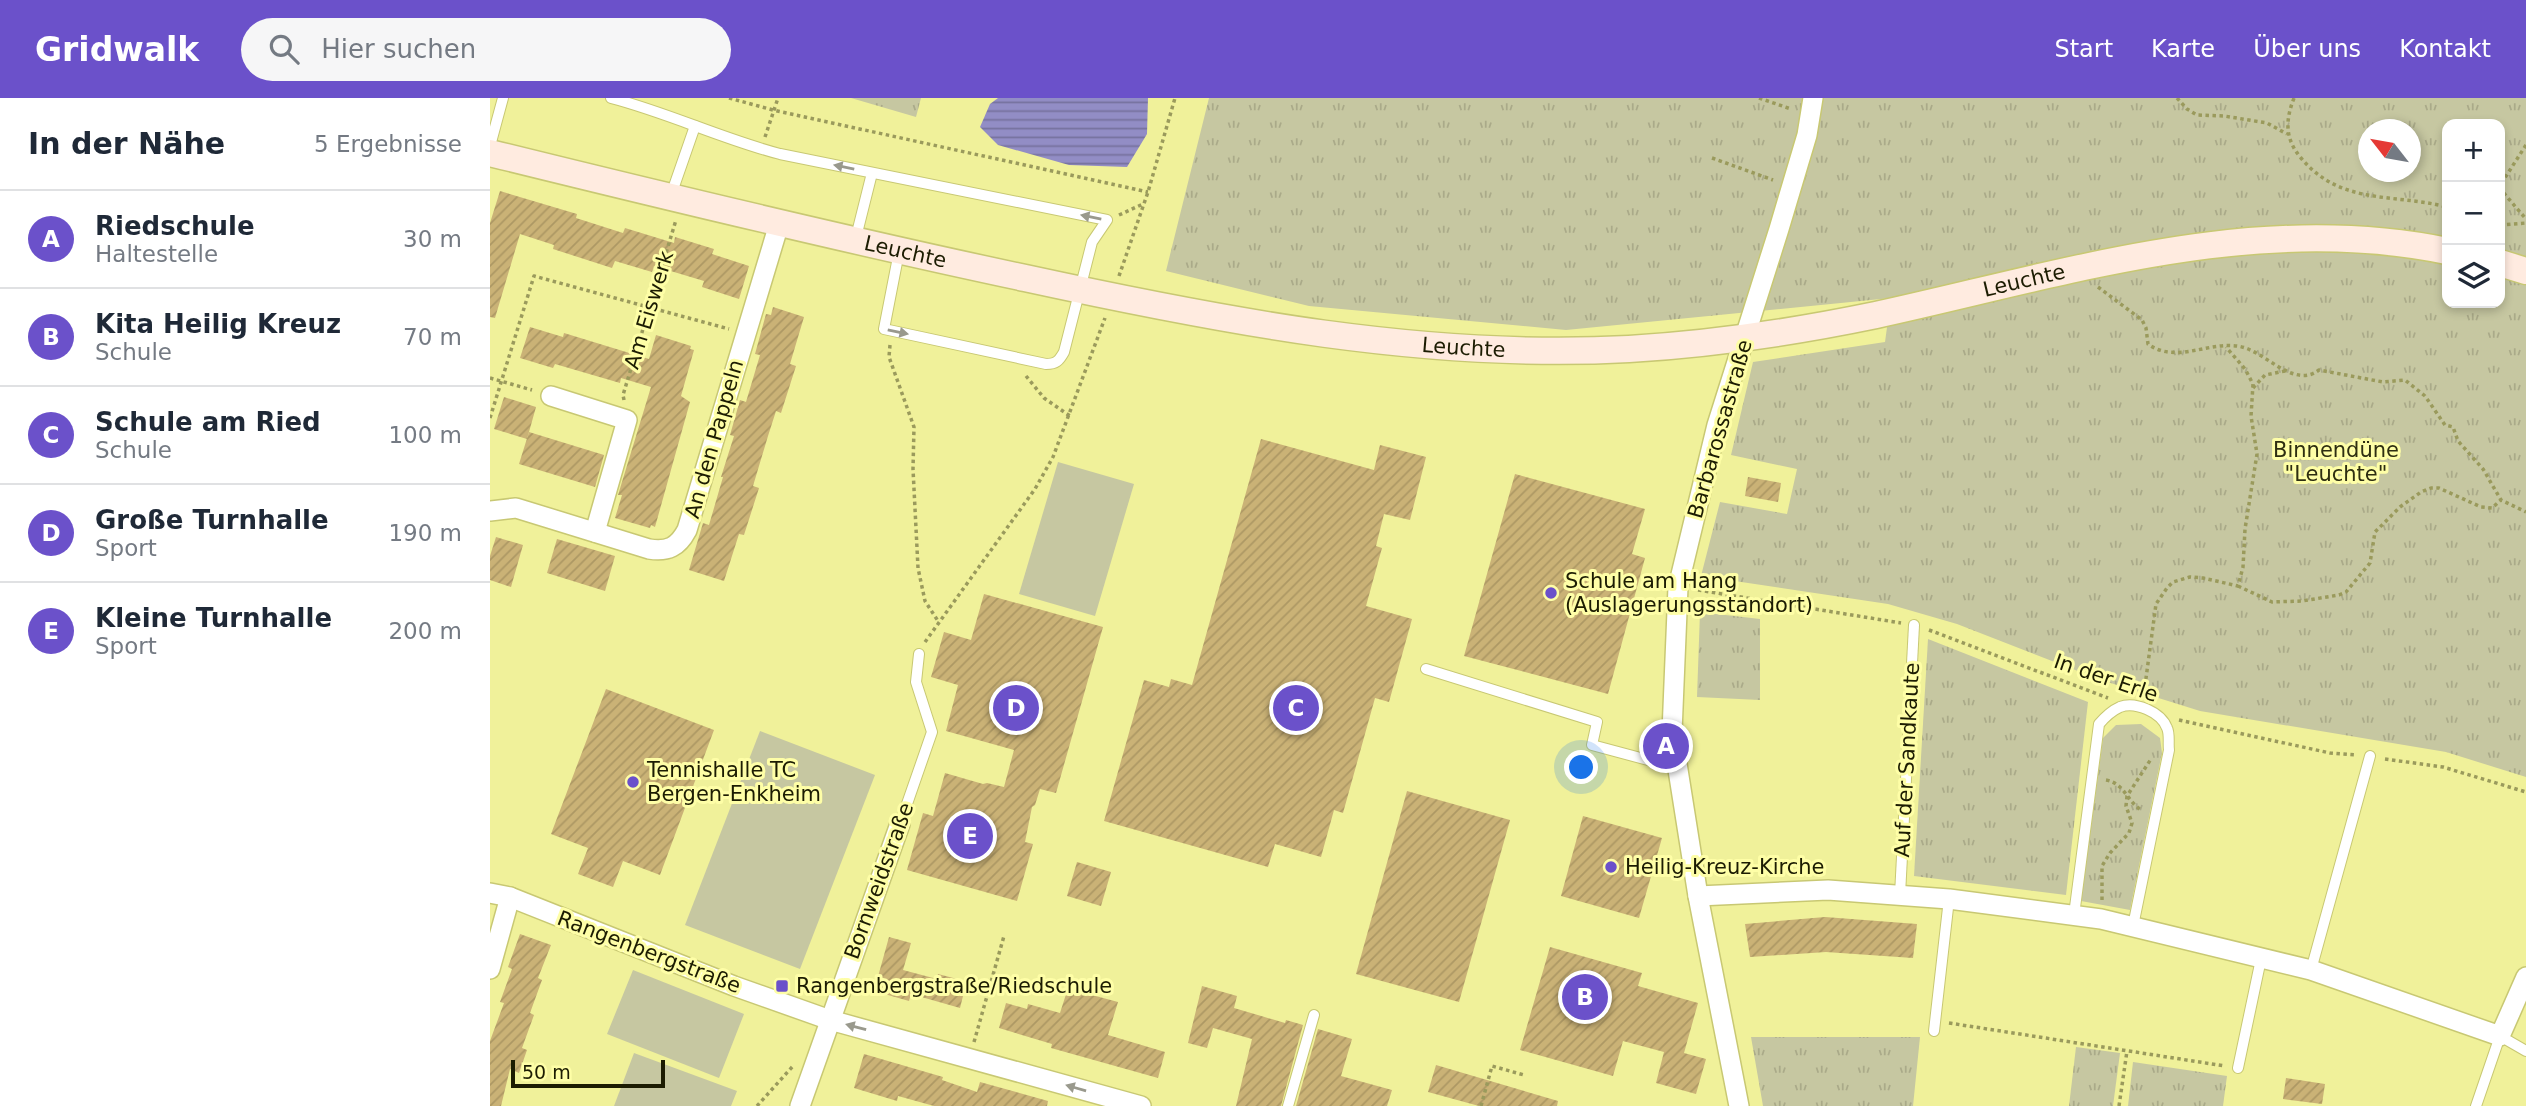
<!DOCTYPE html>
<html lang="de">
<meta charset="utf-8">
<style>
body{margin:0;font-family:"DejaVu Sans",sans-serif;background:#f6f6f7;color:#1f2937}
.controls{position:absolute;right:21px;top:21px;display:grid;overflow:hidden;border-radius:14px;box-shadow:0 4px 10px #0003}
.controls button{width:63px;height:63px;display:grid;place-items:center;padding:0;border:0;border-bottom:2px solid #e0e1e3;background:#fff;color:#1f2937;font:35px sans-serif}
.compass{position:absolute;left:1868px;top:21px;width:63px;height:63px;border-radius:50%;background:#fff;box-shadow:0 4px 10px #0003;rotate:301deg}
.scale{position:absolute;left:21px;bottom:18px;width:154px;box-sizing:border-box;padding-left:7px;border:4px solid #1c1c02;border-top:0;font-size:19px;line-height:24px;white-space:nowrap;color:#1c1c02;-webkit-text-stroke:5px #fefea7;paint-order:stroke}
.you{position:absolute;left:1092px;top:670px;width:24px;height:24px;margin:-18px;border:5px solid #fff;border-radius:50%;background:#1a73e8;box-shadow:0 0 0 10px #1a73e833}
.badge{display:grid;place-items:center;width:46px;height:46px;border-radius:50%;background:#6b51ca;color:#fff;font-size:23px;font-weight:700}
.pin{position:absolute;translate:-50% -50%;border:4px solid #fff;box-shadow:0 2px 7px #0006}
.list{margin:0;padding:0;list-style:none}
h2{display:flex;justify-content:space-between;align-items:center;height:91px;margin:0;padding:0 28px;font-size:30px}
h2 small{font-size:23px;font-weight:400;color:#747a83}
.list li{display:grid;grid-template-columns:46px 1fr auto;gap:21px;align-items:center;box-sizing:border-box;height:98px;padding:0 28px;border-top:2px solid #e0e1e3}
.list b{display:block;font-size:26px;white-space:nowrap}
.list p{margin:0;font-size:23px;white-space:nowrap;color:#747a83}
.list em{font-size:23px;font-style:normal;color:#747a83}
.icon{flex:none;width:38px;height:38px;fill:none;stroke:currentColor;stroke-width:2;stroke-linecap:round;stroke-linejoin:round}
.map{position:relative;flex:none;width:2036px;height:1008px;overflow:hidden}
header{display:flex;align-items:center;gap:42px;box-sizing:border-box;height:98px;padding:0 35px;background:#6b51ca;color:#fff}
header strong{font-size:33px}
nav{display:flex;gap:38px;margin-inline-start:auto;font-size:24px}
.search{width:490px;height:63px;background:#f6f6f7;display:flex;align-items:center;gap:18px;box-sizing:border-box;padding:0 24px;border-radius:38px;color:#747a83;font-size:26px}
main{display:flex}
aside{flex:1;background:#fff}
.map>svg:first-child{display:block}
.grass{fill:url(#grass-tufts);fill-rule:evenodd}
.pitch{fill:#c6c7a1}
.water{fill:url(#water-rules)}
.building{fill:url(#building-hatch)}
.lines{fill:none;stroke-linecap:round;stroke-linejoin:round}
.lane-casing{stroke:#c8c873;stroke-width:12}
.street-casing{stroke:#c8c873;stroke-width:22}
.secondary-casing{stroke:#c8c873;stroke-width:29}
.path{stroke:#9a9a5c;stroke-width:3.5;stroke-dasharray:3.5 3.5;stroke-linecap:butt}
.lane{stroke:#fff;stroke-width:10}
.street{stroke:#fff;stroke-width:19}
.secondary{stroke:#ffebe0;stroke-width:26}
.oneway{fill:#99998d}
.poi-dot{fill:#6b51ca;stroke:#fefea7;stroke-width:2.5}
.labels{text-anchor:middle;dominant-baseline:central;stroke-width:6;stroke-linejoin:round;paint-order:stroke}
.street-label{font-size:21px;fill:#1c1c02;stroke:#fefea7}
.park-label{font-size:21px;fill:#2e2e11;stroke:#fefea7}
.poi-label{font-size:21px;fill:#1c1c02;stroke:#fefea7;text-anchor:start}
</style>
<header>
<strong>Gridwalk</strong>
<div class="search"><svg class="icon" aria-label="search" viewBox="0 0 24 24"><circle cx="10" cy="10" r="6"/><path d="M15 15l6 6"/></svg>Hier suchen</div>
<nav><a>Start</a><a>Karte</a><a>Über uns</a><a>Kontakt</a></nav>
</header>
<main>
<aside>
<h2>In der Nähe<small>5 Ergebnisse</small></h2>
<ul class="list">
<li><span class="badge">A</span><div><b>Riedschule</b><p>Haltestelle</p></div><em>30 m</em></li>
<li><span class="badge">B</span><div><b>Kita Heilig Kreuz</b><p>Schule</p></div><em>70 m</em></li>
<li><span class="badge">C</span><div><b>Schule am Ried</b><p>Schule</p></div><em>100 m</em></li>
<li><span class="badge">D</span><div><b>Große Turnhalle</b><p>Sport</p></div><em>190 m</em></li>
<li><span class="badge">E</span><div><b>Kleine Turnhalle</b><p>Sport</p></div><em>200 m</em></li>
</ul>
</aside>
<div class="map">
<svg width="2036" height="1008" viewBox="0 0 2036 1008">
<defs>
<pattern id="grass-tufts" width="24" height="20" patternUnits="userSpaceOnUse" patternTransform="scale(1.75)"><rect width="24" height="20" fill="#c6c7a1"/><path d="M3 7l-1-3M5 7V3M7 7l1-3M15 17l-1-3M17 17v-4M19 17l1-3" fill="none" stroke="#aaaa89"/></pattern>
<pattern id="water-rules" width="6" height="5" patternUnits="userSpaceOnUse" patternTransform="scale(1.75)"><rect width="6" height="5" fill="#928dc5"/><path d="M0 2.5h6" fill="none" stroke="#76729e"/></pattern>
<pattern id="building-hatch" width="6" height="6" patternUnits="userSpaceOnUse" patternTransform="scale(1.75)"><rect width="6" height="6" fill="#cab276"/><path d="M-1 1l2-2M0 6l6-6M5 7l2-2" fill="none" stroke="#ad9864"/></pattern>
</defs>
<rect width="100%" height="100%" fill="#f0f19a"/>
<!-- grass -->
<g class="grass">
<path d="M361,0H431L426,19Z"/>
<path d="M719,0H2036V679L1956,654L1710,613L1611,582L1467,526L1398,506L1211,478L1230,404L1297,416L1307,371L1241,357L1263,264L1395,244L1401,200L1076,232L819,208L676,173ZM1957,26H2010V205H1957ZM1878,32H1920V74H1878Z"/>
<path d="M1210,514L1270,521V602L1207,599Z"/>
<path d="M1438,541L1598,604L1576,797L1424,778Z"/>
<path d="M1651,626L1670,640L1672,655L1640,812L1591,803L1613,640L1626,627Z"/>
<path d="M1261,939H1430L1423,1008H1273Z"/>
<path d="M1586,949L1630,955L1623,1008H1579Z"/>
<path d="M1643,964L1737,978L1733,1008H1638Z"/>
</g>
<!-- pitch -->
<g class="pitch">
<path d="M568,364L644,386L605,518L529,496Z"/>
<path d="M270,633L385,677L310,871L195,827Z"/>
<path d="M143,872L254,916L229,980L117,936Z"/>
<path d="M144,955L247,993L241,1008H124Z"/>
</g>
<!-- water -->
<path class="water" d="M508,0H658L657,36L637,69L579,67L508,47L490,29L500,6Z"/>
<!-- building -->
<g class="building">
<path d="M10,93L87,116L86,120L133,135L135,130L184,145L185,139L224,151L222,156L259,168L249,201L212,189L214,183L164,168L162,174L125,163L122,170L63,151L64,147L30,136L5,220L0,219V125Z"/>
<path d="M283,209L314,219L300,266L306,268L291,315L286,313L278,338L263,388L269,390L254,437L249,436L234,483L199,472L213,425L219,427L233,379H231L244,338L240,337L250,302L256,304L270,257L265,256L276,216L281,217Z"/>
<path d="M40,229L73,239L74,235L159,261L166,237L201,248L200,251L204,252L191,298L200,304L165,429L161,427L160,430L125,420L132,397H128L161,289L131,280L130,285L65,266L63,270L30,260Z"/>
<path d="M14,299L46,309L37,341L4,331Z"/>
<path d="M39,334L114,357L105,389L29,366Z"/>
<path d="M771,341L884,372L890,347L936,359L920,422L894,416L886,448L892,450L876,508L922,521L899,604L885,600L853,715L844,712L831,759L785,746L778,769L614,723L654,582L679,589L681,581L702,587Z"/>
<path d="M1025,376L1155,411L1142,456L1155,460L1118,596L974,558Z"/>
<path d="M1258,379L1291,385L1288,404L1255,398Z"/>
<path d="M6,439L33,447L21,489L0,482V458Z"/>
<path d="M67,441L125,458L115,493L57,475Z"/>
<path d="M494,496L613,529L566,695L550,691L545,707L542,709L535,744L543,746L527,803L417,772L433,715L443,718L455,675L493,686L497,685L514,689L524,652L456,633L468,587L441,579L454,534L481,542Z"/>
<path d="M116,591L224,632L170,777L133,763L123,789L88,776L98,750L61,736Z"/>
<path d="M917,693L1020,722L969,904L866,876Z"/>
<path d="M1093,718L1172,740L1149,820L1071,798Z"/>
<path d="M587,764L621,774L611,808L577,798Z"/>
<path d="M1335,819L1427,826L1423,860L1336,854L1260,859L1255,826Z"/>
<path d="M30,836L61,847L48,880L52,882L40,915L44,917L32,950L37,952L29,975L20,971L11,1008H0V943L14,905L10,904L22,871L18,869Z"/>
<path d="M399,839L421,845L413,872L447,881L448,876L471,882L468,892L474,894L470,910L421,896L419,903L384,893Z"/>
<path d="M1060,849L1152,875L1148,888L1208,905L1194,955L1216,961L1206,996L1166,985L1174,954L1133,943L1123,978L1030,952Z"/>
<path d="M586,882L605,887L602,897L628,904L618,937L675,954L668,980L561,950L562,946L509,930L516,905L537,911L538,906L570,915L578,890L583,892Z"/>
<path d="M712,888L747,898L744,910L795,925L796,922L813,927L791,1008H746L762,941L723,930L717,950L698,945Z"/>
<path d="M828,931L862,941L851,978L902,992L897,1008H806Z"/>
<path d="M374,956L453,979L452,982L487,994L490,984L558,1003L557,1008H444L408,998L407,1003L364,990Z"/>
<path d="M946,967L1068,1003L1067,1008H989L938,994Z"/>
<path d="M1796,980L1835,986L1832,1006L1793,1001Z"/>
</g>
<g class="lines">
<!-- lane casing -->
<g class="lane-casing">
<g id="lane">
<path d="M121,0C179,15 232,41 290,56L617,122L602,144L574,254C569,263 566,266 556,266L394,231L409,154"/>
<path d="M0,48L13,0"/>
<path d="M181,97L205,28"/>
<path d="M366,139L382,75"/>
<path d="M936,571L1107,624L1102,647L1188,670"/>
<path d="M410,726L442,634L426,584L429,556"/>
<path d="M1410,797L1424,527"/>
<path d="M1584,817L1609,626C1615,619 1621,613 1630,609C1645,603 1671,614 1677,630C1680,636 1678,646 1679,652L1643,828"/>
<path d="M1821,872L1880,658"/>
<path d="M1444,933L1459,801"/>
<path d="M1748,970L1771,861"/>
<path d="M798,1008L824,917"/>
<path d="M1986,1008L2010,938L2036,953"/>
</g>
</g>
<!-- street casing -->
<g class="street-casing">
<g id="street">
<path d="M61,298L137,322L105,434"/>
<path d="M0,413L26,410L159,451C178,454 188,449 197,432L289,126"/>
<path d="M0,795L20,799L244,888L340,922L651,1008"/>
<path d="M1208,798L1338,792L1459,801L1611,821L1821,872L2010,938L2036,879"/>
<path d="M0,871L20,799"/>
<path d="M310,1008L410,726"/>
<path d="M1249,1008L1208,798L1182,634L1188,489L1227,327L1289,131L1317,37L1323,0"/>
</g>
</g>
<!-- secondary casing -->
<g class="secondary-casing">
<g id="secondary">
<path id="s1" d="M0,55C178,99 356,142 535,180C733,223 935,262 1139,251C1223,246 1304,234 1386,217C1574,176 1763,113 1957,153"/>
<path d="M2010,165L2036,173"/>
</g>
</g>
<!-- path -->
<g class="path">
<path d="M239,0L283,12L658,94"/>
<path d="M1269,0L1301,11"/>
<path d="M1687,0L1697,11L1707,17L1734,18L1777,25L1797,36"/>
<path d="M1804,0C1795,23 1795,41 1811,60C1851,108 1904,95 1957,109"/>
<path d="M275,39L288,0"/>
<path d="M2036,47L2011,86L2012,93L2036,121"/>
<path d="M1222,60L1283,82"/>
<path d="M629,117L653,106"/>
<path d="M2010,127L2036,125"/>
<path d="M629,178L658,94L685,0"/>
<path d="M1608,189L1652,222L1656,230L1658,246C1686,266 1716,244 1747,248C1774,251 1803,292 1829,272L1893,284L1915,282L1935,298L1955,327L1963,329L1968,343L1993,371L2011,402L2036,414"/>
<path d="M400,247L399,259L424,329L423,371L428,470L435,503L448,523"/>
<path d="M536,278L554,300L580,318"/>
<path d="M0,280L42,292"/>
<path d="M1763,290L1775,277L1795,273"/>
<path d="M134,302L133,297L186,122"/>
<path d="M0,320L44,178L239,231"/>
<path d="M1748,488L1782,504L1812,503L1849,497L1856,494L1880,465L1885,434L1910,409L1931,394L1941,390H1949L1991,409L2002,410L2011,402"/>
<path d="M1208,492L1411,525"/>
<path d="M1439,532L1618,600"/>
<path d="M435,544L545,391L563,359L615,220"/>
<path d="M1654,595L1666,506L1677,490L1683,484L1700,479L1713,480L1748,488L1753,469L1755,431L1767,356L1761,318L1763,286L1755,271L1736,249"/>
<path d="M1689,622L1840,655L1866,657"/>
<path d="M1895,661L1953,669L2036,694"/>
<path d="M1616,682C1634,685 1637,703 1651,712"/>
<path d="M1612,802V768L1620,755L1639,735L1642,725L1636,708L1637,698L1661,661"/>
<path d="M1459,925L1735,968"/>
<path d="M484,944L514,838"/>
<path d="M267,1008L303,968"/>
<path d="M991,1008L1002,968L1034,977"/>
<path d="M1629,1008L1637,953"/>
</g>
<!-- lane -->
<use href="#lane" class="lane"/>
<!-- street -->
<use href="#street" class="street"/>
<!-- secondary -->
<use href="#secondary" class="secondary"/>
</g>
<!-- one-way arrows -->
<defs><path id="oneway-solid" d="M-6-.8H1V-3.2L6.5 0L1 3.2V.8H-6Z" transform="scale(1.75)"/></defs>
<g class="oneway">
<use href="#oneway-solid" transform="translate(354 69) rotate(-168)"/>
<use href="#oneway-solid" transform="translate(601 119) rotate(-169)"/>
<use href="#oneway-solid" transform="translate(408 234) rotate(12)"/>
<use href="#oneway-solid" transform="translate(366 929) rotate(-165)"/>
<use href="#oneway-solid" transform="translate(586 990) rotate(-164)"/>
</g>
<!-- markers -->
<g class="poi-dot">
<circle cx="1061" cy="495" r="7"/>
<circle cx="143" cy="684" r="7"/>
<circle cx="1121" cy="769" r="7"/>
<rect x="285" y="881" width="14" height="14" rx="3.5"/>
</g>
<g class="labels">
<!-- street labels -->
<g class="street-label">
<text stroke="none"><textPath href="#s1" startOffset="427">Leuchte</textPath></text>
<text stroke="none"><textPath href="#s1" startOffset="1561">Leuchte</textPath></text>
<text transform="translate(159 212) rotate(-73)">Am Eiswerk</text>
<text stroke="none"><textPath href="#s1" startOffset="994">Leuchte</textPath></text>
<text transform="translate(1230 331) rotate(-74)">Barbarossastraße</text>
<text transform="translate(224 341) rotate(-74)">An den Pappeln</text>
<text transform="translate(1616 580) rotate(19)">In der Erle</text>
<text transform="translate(1417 662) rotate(-87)">Auf der Sandkaute</text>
<text transform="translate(389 783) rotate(-70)">Bornweidstraße</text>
<text transform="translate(159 854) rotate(21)">Rangenbergstraße</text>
</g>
<!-- park labels -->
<g class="park-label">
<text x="1846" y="352">Binnendüne<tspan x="1846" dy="24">"Leuchte"</tspan></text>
</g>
<!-- poi labels -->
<g class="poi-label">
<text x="1075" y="483">Schule am Hang<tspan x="1075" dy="24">(Auslagerungsstandort)</tspan></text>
<text x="157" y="672">Tennishalle TC<tspan x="157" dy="24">Bergen-Enkheim</tspan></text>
<text x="1135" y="769">Heilig-Kreuz-Kirche</text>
<text x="306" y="888">Rangenbergstraße/Riedschule</text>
</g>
</g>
</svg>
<div class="controls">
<button>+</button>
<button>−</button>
<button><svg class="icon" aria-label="layers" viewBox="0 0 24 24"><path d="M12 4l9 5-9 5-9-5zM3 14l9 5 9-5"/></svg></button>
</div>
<svg class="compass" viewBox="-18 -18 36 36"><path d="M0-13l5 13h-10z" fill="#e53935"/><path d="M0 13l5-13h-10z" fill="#747a83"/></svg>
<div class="scale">50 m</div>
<div class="you"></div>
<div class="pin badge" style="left:1176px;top:648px">A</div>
<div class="pin badge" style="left:1095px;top:899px">B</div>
<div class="pin badge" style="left:806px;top:610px">C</div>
<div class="pin badge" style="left:526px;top:610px">D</div>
<div class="pin badge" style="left:480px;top:738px">E</div>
</div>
</main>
